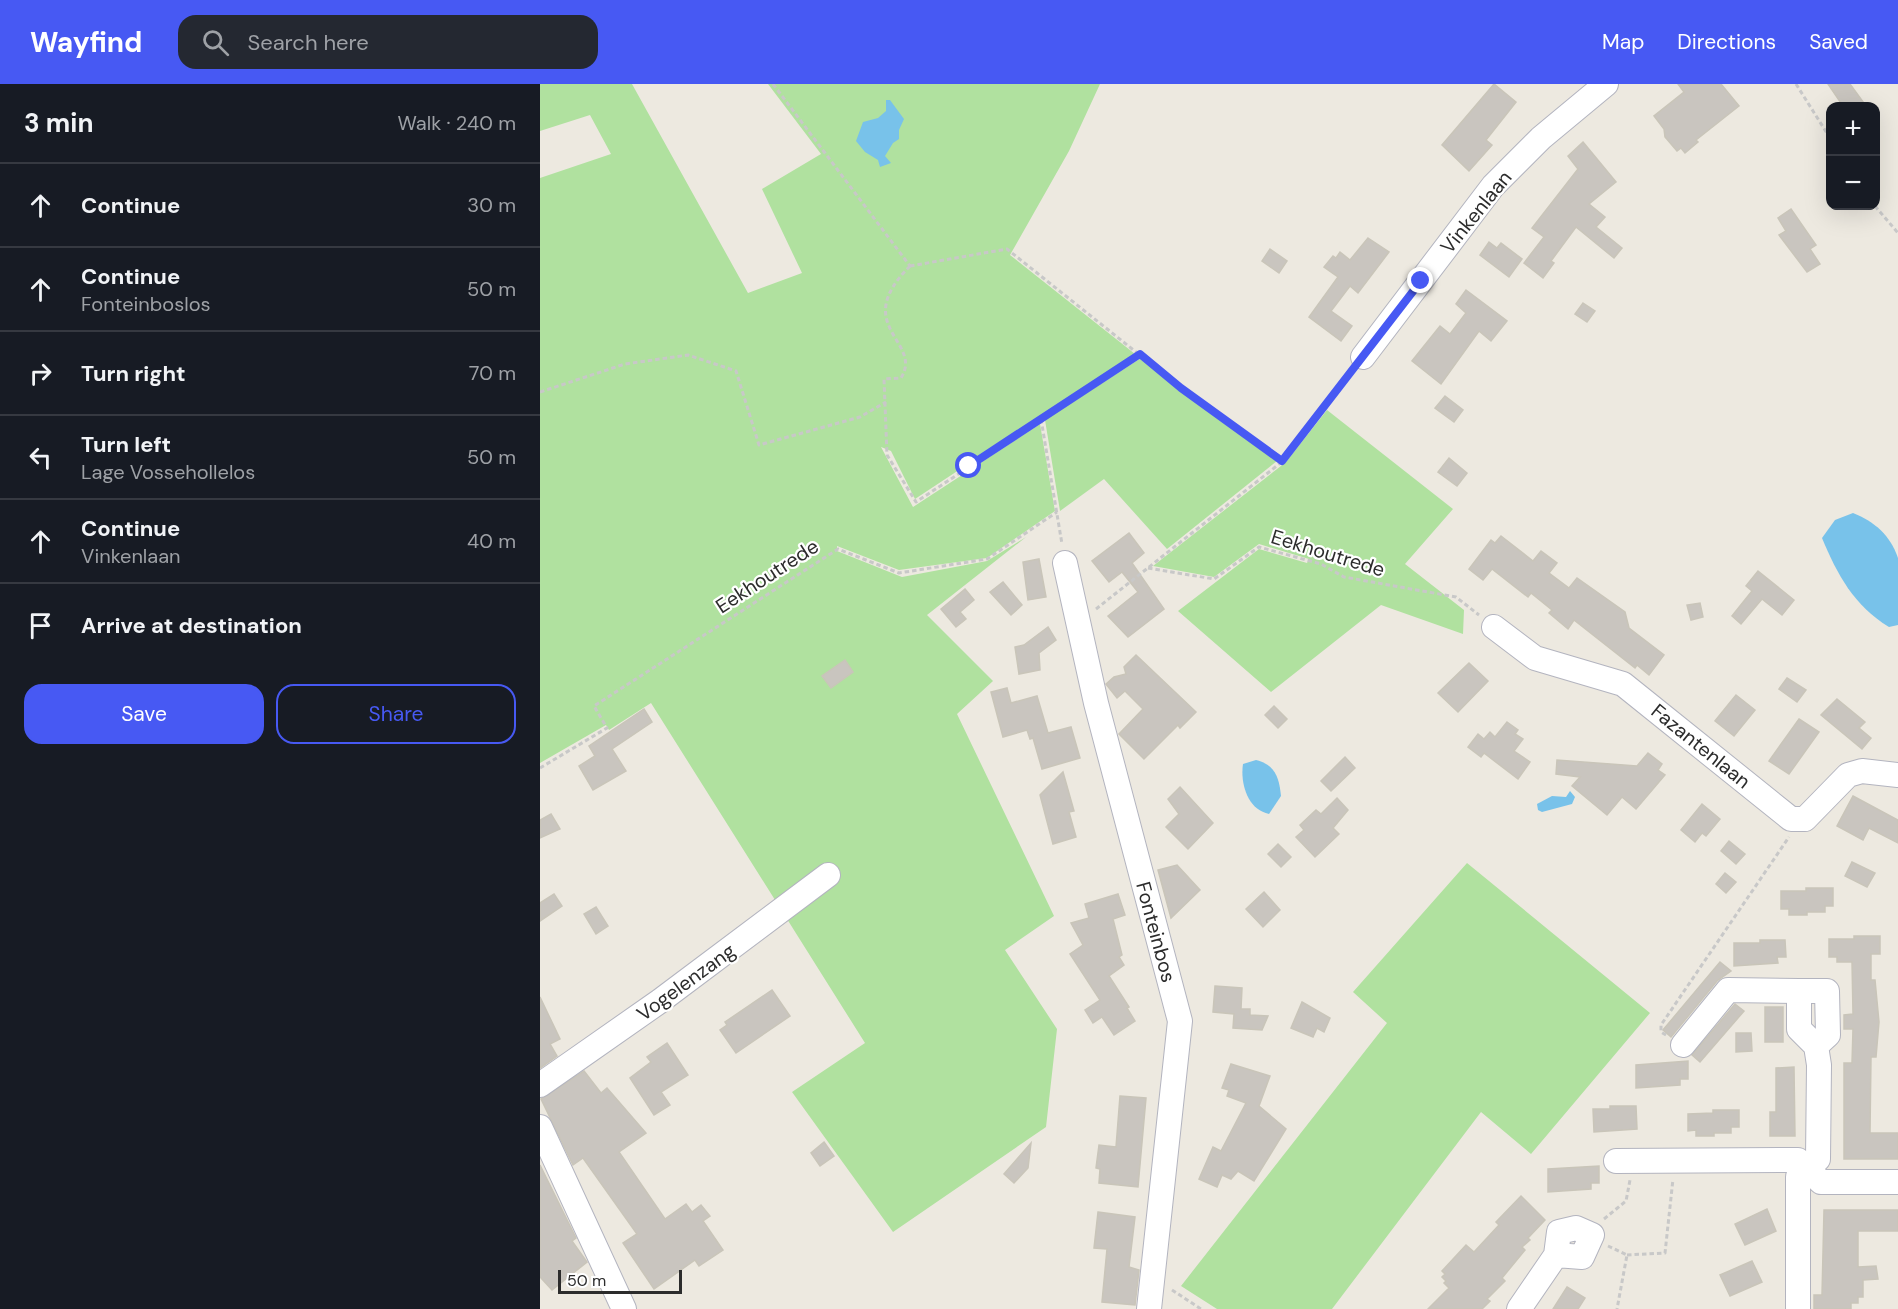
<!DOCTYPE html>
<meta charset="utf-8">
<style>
body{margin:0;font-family:"DM Sans",sans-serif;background:#242831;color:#f1f3f6}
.controls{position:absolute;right:18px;top:18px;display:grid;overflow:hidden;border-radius:12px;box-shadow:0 6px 24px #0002}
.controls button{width:54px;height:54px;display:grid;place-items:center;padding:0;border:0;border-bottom:2px solid #363941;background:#171b24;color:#f1f3f6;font:30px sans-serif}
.scale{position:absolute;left:18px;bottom:15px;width:124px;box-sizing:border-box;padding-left:6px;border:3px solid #2c2c2c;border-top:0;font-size:16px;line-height:21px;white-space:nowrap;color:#2c2c2c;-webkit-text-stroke:4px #fff;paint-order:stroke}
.stop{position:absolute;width:18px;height:18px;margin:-14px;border:4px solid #4759f3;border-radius:50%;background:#fff}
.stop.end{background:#4759f3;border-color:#fff;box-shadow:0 2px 6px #0008}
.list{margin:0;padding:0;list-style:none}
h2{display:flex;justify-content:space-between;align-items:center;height:78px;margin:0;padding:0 24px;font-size:26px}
h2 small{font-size:20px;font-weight:400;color:#9ea1a6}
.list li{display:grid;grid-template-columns:39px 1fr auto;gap:18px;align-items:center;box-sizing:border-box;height:84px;padding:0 24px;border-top:2px solid #363941}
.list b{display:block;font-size:22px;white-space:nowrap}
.list p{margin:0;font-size:20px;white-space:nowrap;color:#9ea1a6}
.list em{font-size:20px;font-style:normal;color:#9ea1a6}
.actions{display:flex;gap:12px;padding:18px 24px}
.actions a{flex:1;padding:14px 0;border:2px solid #4759f3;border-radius:18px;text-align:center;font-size:21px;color:#4759f3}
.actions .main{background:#4759f3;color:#fff}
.icon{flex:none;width:33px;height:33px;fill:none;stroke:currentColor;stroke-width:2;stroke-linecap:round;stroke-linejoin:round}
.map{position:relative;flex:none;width:1358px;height:1225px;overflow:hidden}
header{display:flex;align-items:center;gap:36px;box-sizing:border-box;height:84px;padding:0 30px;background:#4759f3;color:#fff}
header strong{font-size:28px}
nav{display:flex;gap:33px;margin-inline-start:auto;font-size:21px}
.search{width:420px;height:54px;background:#242831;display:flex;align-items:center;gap:15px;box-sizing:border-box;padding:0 21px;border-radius:18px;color:#9ea1a6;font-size:22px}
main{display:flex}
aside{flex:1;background:#171b24}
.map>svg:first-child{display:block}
.green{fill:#b0e19f}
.water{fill:#78c2ea}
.building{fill:#c9c5bf;stroke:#c9c5b9;stroke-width:1.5}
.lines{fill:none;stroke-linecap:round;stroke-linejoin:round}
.minor-casing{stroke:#b3b4bf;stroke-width:26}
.path{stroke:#c8c8c8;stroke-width:3;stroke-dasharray:4.5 3;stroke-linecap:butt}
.minor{stroke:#fff;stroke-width:24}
.route{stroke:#4759f3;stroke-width:8}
.labels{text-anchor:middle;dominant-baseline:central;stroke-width:4.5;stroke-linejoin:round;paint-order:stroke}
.street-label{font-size:20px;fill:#2c2c2c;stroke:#fff}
</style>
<header>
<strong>Wayfind</strong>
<div class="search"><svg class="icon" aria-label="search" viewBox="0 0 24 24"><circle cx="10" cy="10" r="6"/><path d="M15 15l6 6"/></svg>Search here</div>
<nav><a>Map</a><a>Directions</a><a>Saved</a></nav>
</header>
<main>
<aside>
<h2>3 min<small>Walk · 240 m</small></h2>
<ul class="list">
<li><svg class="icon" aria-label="ahead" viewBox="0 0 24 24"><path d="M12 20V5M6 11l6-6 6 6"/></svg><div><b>Continue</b></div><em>30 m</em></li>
<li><svg class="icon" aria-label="ahead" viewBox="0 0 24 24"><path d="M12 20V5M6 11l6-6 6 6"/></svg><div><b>Continue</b><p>Fonteinboslos</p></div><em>50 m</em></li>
<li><svg class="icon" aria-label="right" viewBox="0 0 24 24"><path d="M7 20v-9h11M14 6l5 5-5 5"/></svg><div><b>Turn right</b></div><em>70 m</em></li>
<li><svg class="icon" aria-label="left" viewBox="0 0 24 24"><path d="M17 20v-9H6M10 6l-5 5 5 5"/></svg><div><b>Turn left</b><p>Lage Vossehollelos</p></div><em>50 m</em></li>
<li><svg class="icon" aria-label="ahead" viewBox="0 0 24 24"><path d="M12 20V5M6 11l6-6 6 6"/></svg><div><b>Continue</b><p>Vinkenlaan</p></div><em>40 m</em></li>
<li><svg class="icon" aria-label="arrive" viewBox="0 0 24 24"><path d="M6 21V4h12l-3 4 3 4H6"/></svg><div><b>Arrive at destination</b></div></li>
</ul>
<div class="actions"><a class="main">Save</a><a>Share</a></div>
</aside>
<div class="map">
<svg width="1358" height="1225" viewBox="0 0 1358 1225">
<rect width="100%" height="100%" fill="#ede9e0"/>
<!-- green -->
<g class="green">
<path d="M0,0H92L208,209L262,189L222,105L281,70L228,0H560L529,67L470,171L595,270L375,415L351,367L341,363L373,423L500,340L515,427L447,474L359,486L297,462V467L362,493L447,477L486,453L387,531L453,597L417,630L514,832L465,866L517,945L506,1043L353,1148L252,1008L325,959L111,619L69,646L66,641L0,679V94L71,70L50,31L0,47Z"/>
<path d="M601,274L737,377L627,465L564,395L520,427L505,336Z"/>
<path d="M787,326L913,425L865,480L924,526L923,550L841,521L731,608L638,527L719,465L767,479L769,475L719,460L674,493L613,482L746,378Z"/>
<path d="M927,779L1110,929L991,1070L941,1028L792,1225H677L641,1202L847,939L813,908Z"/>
</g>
<!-- water -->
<g class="water">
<path d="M346,16H350L364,35L359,46V55L353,59L345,72L351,79L340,83L338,76L325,68L316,57L323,38L338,34L346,27Z"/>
<path d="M1313,429C1335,438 1350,451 1358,474V541L1349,543C1314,522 1297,490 1282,454L1295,436Z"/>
<path d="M716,676C736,681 739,694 741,712L729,730C708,726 700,700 703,680Z"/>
<path d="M1030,707L1035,713L1032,720L1002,728L998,726L997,720L1012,712L1026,713Z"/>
</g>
<!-- building -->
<g class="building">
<path d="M954,0L976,18L946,56L952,61L929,87L902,61Z"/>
<path d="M1138,0H1181L1199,22L1156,56L1158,58L1145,69L1141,64L1137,67L1125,53L1124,45L1114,32L1144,8Z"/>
<path d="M1288,0H1310L1326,22H1303Z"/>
<path d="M1043,58L1076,98L1049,120L1065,133L1056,143L1082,164L1074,174L1036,143L1011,177L1014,179L1003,194L984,179L1004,153L992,144L1038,85L1028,72Z"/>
<path d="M1251,125L1276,161L1270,165L1280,180L1267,188L1239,151L1246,147L1238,134Z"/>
<path d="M828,154L849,168L818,209L810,202L791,227L812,242L801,257L769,233L798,193L784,183L793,172L796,174L800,168L810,176Z"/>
<path d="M949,158L957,164L961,159L982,175L969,193L940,171Z"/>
<path d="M730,165L747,177L739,189L722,177Z"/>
<path d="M926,206L967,237L951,257L939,247L901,300L872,277L900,242L910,250L926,229L916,220Z"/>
<path d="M1043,219L1055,227L1047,238L1035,230Z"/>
<path d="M905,312L923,326L914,338L895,324Z"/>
<path d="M909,374L927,389L917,402L898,388Z"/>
<path d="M589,449L604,469L592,479L624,525L588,553L568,532L598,508L582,488L569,498L552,477Z"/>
<path d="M961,452L993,477L1001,467L1017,479L1009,489L1029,504L1037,494L1085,528L1089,544L1124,571L1109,591L1097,581L1095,584L1034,536L1028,545L1009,529L1012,526L991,509L988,513L952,485L943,496L929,485L951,456L955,459Z"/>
<path d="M499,475L506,513L488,516L483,478Z"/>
<path d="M1218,487L1254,516L1242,531L1222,515L1201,540L1192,532L1212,507L1206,502Z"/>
<path d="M463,498L482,521L471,531L450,508Z"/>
<path d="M425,505L434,516L420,528L426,535L416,543L401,525Z"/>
<path d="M1160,519L1163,533L1151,536L1147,521Z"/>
<path d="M508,543L516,556L499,569L500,586L479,590L475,563L484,561Z"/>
<path d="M596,571L656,628L640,644L638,641L604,675L579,650L603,625L585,607L577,614L566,600L574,593L586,590L584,583Z"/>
<path d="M305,576L313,588L291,604L282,592Z"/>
<path d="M929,579L948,597L918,628L898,609Z"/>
<path d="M1247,594L1266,606L1257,618L1239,605Z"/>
<path d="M467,604L471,619L497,612L508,649L531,643L540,674L502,685L493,654L490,655L487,646L463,653L451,608Z"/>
<path d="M1196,611L1215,626L1194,652L1175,637Z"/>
<path d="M1297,615L1325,638L1319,644L1331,654L1322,665L1281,631Z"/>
<path d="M734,622L747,635L738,644L725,631Z"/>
<path d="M104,625L112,638L72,665L86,687L53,706L39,682L55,672L49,662Z"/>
<path d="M1259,635L1279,648L1249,690L1229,677Z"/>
<path d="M967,638L978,646L975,650L983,655L974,667L990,678L978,695L944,669L941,673L928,663L938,650L944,655L950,648L955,653Z"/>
<path d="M1108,669L1122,680L1118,686L1125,691L1096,725L1082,713L1067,731L1032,702L1040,693L1016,690L1017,676L1097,682Z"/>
<path d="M805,673L815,684L791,707L781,697Z"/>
<path d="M523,688L534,727L529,728L536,753L513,760L500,711Z"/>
<path d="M640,703L673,739L648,765L626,743L639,730L628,715Z"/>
<path d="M1313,712L1358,736V759L1329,744L1323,756L1297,742Z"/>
<path d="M797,714L808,726L793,744L799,750L775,773L756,753L764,746L760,741L776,726L781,730Z"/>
<path d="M1162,720L1180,735L1166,752L1162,749L1155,758L1141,746Z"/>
<path d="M11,730L20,745L0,754V736Z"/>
<path d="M1189,757L1205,770L1196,780L1181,767Z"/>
<path d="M738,760L751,773L741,783L728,770Z"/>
<path d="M1312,778L1335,789L1327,803L1305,792Z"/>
<path d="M637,781L660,806L631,834L618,786Z"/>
<path d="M1185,789L1196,798L1186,809L1176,800Z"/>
<path d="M1266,804H1293V822H1285V828H1267V831H1249V825H1241V807H1266Z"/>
<path d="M724,808L740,826L723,843L706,825Z"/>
<path d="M14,810L22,822L0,837V819Z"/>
<path d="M578,810L585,831L573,835L582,871L579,873L584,881L569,892L589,923L587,924L595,937L574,951L562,933L553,939L545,926L560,916L530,870L543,861L531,839L549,834L545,820Z"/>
<path d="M56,823L68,842L56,850L44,830Z"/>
<path d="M1314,852H1340V870H1331V896H1335L1339,938L1336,973H1331L1330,1049H1358V1075H1304V979H1312L1313,945H1304V931L1313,930L1312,878H1297V873H1289V855H1314Z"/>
<path d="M1220,856H1245L1246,873H1237L1238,879L1194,882V859H1220Z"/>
<path d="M1180,878L1191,887L1177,897L1131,953L1123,946Z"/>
<path d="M675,902L702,904L701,925H710V931L728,932L722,946L693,944L694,930L673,928Z"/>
<path d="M232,906L250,932L196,969L180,946L187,941L185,938Z"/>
<path d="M0,913L20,955L10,960L17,972L0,984Z"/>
<path d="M762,918L790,934L784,948L777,944L773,953L751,944Z"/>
<path d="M1195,920L1204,927L1160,978L1152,971Z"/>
<rect x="1225" y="923" width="18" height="35"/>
<path d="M1196,949H1211L1212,967L1196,968Z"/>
<path d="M127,959L148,991L121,1008L130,1021L114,1031L90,994L111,978L107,973Z"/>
<path d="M1148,977V995H1140V1001L1096,1004V981Z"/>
<path d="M691,980L730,992L719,1022L746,1045L714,1097L698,1087L691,1095L682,1091L677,1103L659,1095L673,1063L681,1067L706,1019L687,1012L689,1006L682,1004Z"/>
<path d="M1254,983L1255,1052H1230V1028H1236V984Z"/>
<path d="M44,987L61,1009L67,1004L106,1049L79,1068L125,1135L146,1120L152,1128L161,1121L170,1132L163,1137L183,1166L159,1182L155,1176L114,1205L83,1159L97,1150L43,1074L33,1081L1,1015Z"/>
<path d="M580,1012L606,1014L598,1103L559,1099L560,1085L556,1084L559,1061L576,1063Z"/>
<path d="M1070,1022H1096L1097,1045L1054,1048L1053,1025H1070Z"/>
<path d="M1173,1026H1199V1043H1191V1049H1174V1052H1156V1046L1148,1047V1030L1173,1029Z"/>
<path d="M284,1058L294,1072L280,1082L271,1069Z"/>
<path d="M491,1059L488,1084L474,1099L464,1090Z"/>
<path d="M0,1081L36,1154L32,1157L47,1178L12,1206L0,1193Z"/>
<path d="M1059,1082V1099H1051V1105L1008,1108V1085Z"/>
<path d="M981,1112L1005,1136L988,1154L990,1156L982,1163L985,1166L962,1194L965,1197L947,1215L950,1217L942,1225H888L909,1204L904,1199L906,1197L902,1193L905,1190L902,1187L926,1161L934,1168L959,1141L956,1138Z"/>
<path d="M1227,1125L1236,1147L1205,1161L1195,1140Z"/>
<path d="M1284,1126H1358V1147H1318V1183L1336,1182L1338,1195L1323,1196V1213H1318V1219H1311V1225H1274V1211H1282Z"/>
<path d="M558,1128L595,1133L589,1183L599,1186L595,1221L562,1218L567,1165L554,1164Z"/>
<path d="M1212,1177L1222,1198L1190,1212L1180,1191Z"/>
<path d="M1027,1203L1045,1214L1038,1225H1013Z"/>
</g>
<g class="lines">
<!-- minor casing -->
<g class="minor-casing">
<g id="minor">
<path d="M823,273L953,102L1001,54L1066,0"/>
<path d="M525,479L556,619L640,937L609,1225"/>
<path d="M954,543L995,574L1083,600L1251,735H1265L1308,691L1322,687L1358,691"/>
<path d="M1143,961L1188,906L1259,907"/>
<path d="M0,1001L120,917L288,791"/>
<path d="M0,1043L84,1225"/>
<path d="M1076,1077L1258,1076L1281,1098H1358"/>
<path d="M979,1225L1016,1171L1019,1148L1036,1144L1052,1151L1042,1173L1016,1171"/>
<path d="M1258,1225V1093L1278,1075L1279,981L1276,962L1259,945V907H1287L1288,951L1276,962"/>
</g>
</g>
<!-- path -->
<g class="path">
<path d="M233,0L370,182"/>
<path d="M1256,0L1290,54"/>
<path d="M1335,122L1358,149"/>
<path d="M370,182C309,243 384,257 361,294L344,295L347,371L376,418L600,270"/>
<path d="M370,182L467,165L641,304L743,377"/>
<path d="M0,308L85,280L148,271L196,287L219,361L320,333L346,318"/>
<path d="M501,335L522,460"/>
<path d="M608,484L674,495L719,463L781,480L804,493L916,513L939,531"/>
<path d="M556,525L748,373L811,289"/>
<path d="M0,684L67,644L54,622L298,465L359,489L447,475L517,428"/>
<path d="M1126,951L1121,948V941L1249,753"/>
<path d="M1064,1135L1086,1117L1090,1096"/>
<path d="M1068,1162L1087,1171L1077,1225"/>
<path d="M1087,1171L1125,1169L1133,1095"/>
<path d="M632,1206L661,1225"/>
</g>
<!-- minor -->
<use href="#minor" class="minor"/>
</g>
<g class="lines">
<!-- route -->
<path class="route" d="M429,382L600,270L641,304L742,377L881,197"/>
</g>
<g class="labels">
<!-- street labels -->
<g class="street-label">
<text transform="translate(936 128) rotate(-51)">Vinkenlaan</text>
<text transform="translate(788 469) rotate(17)">Eekhoutrede</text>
<text transform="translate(227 492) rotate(-33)">Eekhoutrede</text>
<text transform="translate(1161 662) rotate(39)">Fazantenlaan</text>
<text transform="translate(616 848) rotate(75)">Fonteinbos</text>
<text transform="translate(146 898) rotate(-36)">Vogelenzang</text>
</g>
</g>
</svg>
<div class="controls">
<button>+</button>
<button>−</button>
</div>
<div class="scale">50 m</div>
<div class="stop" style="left:429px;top:382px"></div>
<div class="stop end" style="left:881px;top:197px"></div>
</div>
</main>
